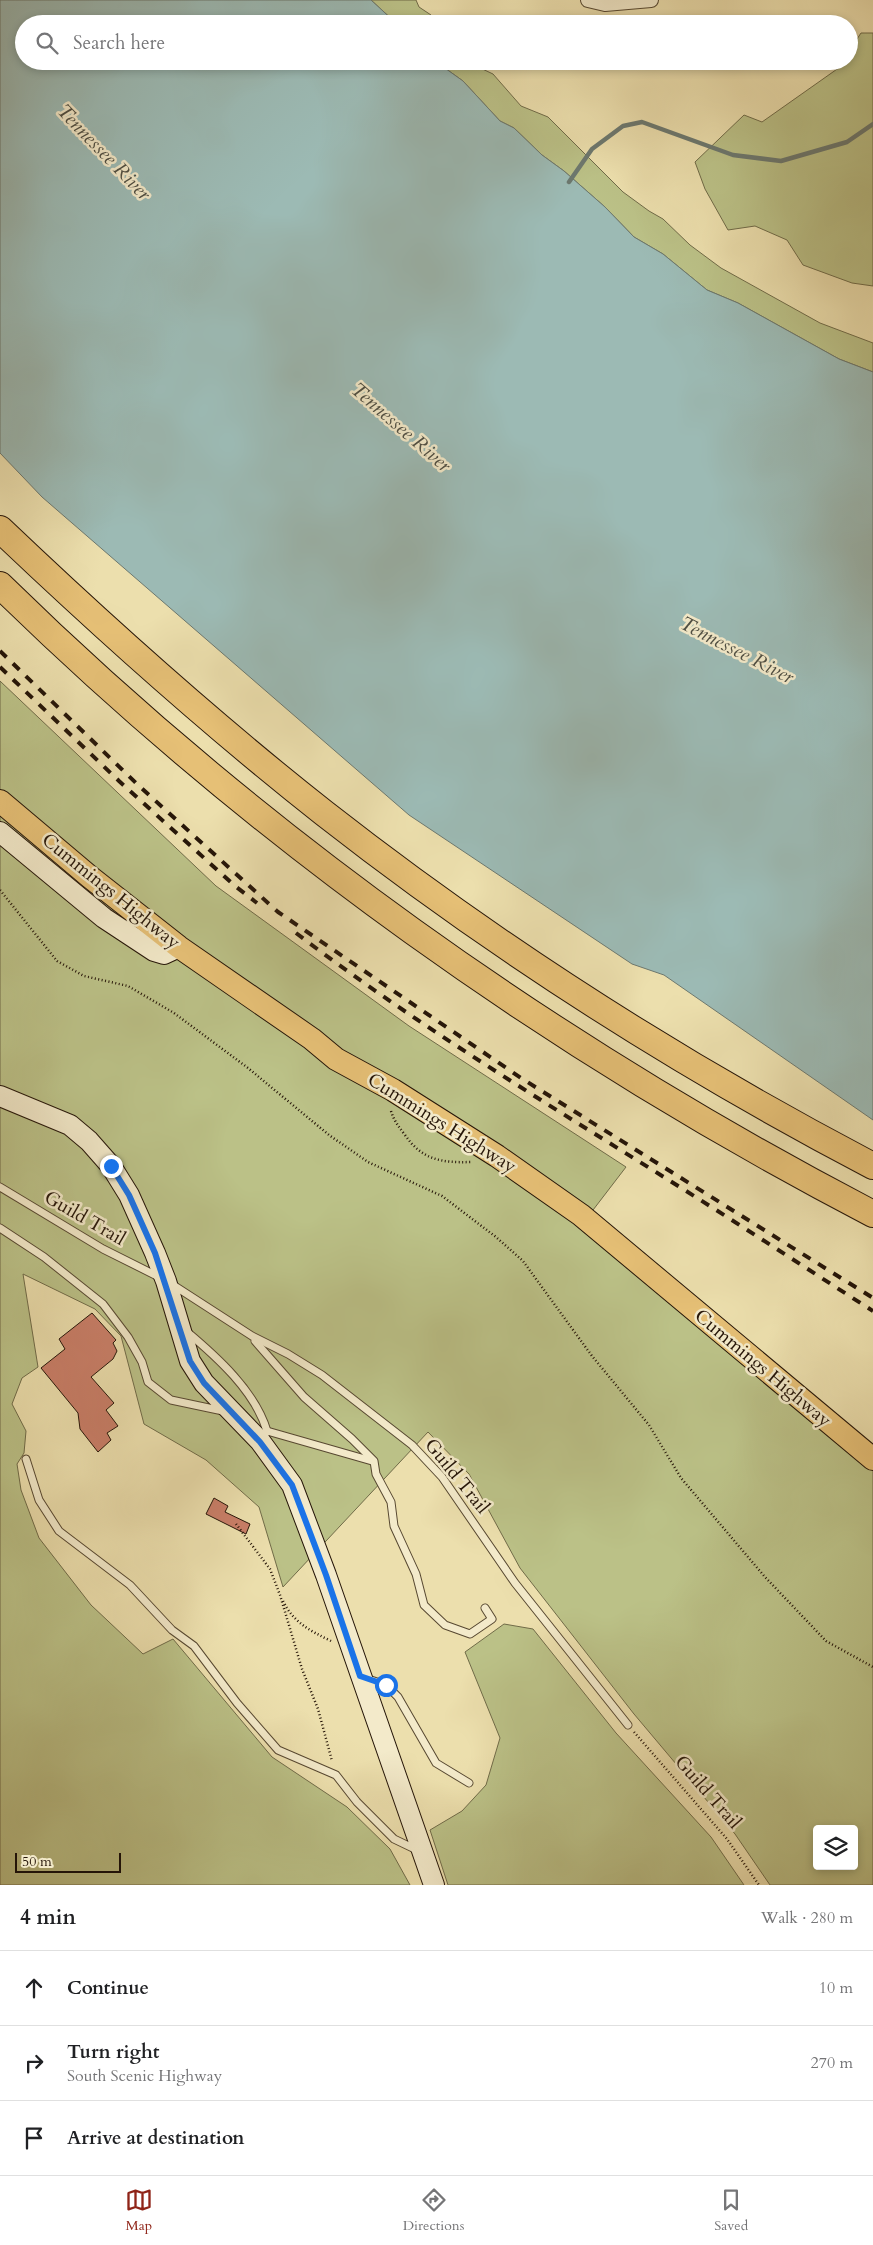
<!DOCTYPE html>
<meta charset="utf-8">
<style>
body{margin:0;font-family:Cardo,serif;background:#f6f6f6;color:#202124}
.controls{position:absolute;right:15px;bottom:15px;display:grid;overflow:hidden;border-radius:5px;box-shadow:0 2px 8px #0003}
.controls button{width:45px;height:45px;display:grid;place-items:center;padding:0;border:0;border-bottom:1px solid #e0e0e0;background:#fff;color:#202124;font:25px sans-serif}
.scale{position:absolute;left:15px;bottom:12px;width:106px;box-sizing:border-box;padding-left:5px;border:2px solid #251508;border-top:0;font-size:14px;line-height:18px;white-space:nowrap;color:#251508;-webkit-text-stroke:4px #f3eaca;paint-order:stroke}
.stop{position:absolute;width:15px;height:15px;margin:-11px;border:4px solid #1a73e8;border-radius:50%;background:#fff}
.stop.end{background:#1a73e8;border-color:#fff;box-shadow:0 1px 5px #0008}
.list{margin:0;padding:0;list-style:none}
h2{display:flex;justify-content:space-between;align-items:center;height:65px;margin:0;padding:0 20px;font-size:21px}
h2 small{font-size:16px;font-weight:400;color:#757577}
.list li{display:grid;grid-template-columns:32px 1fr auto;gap:15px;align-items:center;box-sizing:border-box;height:75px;padding:0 20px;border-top:1px solid #e0e0e0}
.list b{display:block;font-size:19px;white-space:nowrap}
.list p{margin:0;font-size:16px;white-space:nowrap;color:#757577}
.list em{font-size:16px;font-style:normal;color:#757577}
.icon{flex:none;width:28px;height:28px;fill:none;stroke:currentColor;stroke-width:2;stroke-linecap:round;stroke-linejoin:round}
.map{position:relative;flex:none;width:873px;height:1885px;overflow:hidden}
.search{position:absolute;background:#fff;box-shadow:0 2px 8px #0003;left:15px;right:15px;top:15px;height:55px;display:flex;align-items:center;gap:12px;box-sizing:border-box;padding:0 18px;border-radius:28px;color:#757577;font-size:19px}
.sheet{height:290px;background:#fff}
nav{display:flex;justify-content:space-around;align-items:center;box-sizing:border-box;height:70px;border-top:1px solid #e0e0e0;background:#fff;font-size:14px;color:#757577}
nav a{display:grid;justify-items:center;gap:2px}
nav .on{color:#8f2418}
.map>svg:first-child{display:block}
.green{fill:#bbc187;stroke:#706b48;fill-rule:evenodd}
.water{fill:#9cbab4;stroke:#6c786f}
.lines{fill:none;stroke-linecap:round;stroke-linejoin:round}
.stream{stroke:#6c786f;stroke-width:4.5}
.building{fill:#c97e68;stroke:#251508}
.lane-casing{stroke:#574831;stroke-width:9}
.street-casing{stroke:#574831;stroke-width:16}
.secondary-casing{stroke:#251508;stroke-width:22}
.primary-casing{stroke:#251508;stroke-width:24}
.highway-casing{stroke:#251508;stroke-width:28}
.path{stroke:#251508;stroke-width:2.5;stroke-dasharray:1 2.5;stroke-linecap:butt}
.lane{stroke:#f3eaca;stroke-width:7}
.street{stroke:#f3eaca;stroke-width:14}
.secondary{stroke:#f3eaca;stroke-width:20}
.primary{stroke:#e6c076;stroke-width:22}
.highway{stroke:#e6c076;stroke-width:26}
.rail{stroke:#251508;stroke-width:4;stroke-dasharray:9 9;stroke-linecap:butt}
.route{stroke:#1a73e8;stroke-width:6}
.labels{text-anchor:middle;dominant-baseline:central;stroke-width:5;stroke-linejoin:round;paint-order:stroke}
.street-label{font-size:19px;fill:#251508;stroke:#f3eaca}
.water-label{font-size:20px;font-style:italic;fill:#4f4f44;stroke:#f3eaca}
</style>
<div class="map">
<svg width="873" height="1885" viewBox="0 0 873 1885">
<rect width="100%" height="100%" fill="#ecdfad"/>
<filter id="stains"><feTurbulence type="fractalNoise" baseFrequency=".004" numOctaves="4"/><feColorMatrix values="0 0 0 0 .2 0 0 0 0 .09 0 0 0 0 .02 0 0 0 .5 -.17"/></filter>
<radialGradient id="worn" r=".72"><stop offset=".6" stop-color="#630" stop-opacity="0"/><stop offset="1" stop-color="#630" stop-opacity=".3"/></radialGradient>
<!-- green -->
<g class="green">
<path d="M371,0H416L419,7L431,15L436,24H397Z"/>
<path d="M861,33H873V286L852,283L803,265L787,240L755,226L728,230L705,189L695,162L744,115L762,122L840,67L843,61H849V51Z"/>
<path d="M435,61H474L476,66L493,74L521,106L548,117L623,192L649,211L663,219L690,245L721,268L820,323L873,343V372L839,359L738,303L707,290L663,254L634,237L605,207L564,171L542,155L514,128L500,121L463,81Z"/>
<path d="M0,681L216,886L409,1026L626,1167L580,1227L873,1466V1885H770L735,1834L634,1714L520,1568L469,1474L428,1432L283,1587L259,1507L206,1460L144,1424L121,1336L95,1309L23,1274L38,1367L22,1378L12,1404L26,1431L24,1453L17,1464L21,1490L39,1538L91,1605L143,1654L173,1639L272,1757L347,1807L390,1849L410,1885H0ZM817,1829H854V1866H817Z"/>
<path d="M504,1624L533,1629L616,1733L711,1837L744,1885H448L430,1830L462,1811L486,1785L500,1738L465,1652Z"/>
</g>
<!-- water -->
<path class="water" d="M0,0H371L397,24H24V61H435L463,81L500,121L514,128L542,155L564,171L605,207L634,237L663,254L707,290L738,303L839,359L873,372V1120L664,975L632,964L409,815L42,497L0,453Z"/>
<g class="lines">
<!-- stream -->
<path class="stream" d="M569,182L592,149L623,126L642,122L733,155L781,161L847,142L873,124"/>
</g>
<!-- building -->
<g class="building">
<path d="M92,1313L116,1340L113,1343L117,1351L113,1359L91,1377L114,1403L106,1410L118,1426L107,1433L111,1440L98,1452L80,1429L78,1413L41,1368L65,1349L59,1339Z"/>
<path d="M214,1498L228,1506L225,1512L250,1524L246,1534L206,1514Z"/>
</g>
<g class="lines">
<!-- lane casing -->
<g class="lane-casing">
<g id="lane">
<path d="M0,1187L103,1249L161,1278"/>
<path d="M0,1228L44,1257L103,1304L128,1337L142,1362L148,1382L171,1400L223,1411"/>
<path d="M170,1283L252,1336L288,1354L322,1375L412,1445L442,1477L515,1583L628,1725"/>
<path d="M186,1331C217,1357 255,1391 267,1431L261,1440"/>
<path d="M255,1341L304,1397L352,1439L374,1461L376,1474L391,1502L394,1526L416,1574L424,1605L445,1625L470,1634L492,1619L485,1608"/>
<path d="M267,1431L372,1461"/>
<path d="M26,1459L39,1500L59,1531L130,1585L172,1630L194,1646L237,1703L278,1750L336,1775L357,1802L394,1839L417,1850"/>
<path d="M365,1678L386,1685L398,1697L436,1763L469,1783"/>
</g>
</g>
<!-- street casing -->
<g class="street-casing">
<path id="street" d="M588,0L605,4L651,0"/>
</g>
<!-- secondary casing -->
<g class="secondary-casing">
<g id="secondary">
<path d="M0,832L104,918L154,951L164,954L179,947"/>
<path d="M0,1096L70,1125L89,1141L111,1166L129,1195L155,1253L166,1281L190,1361L204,1383L260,1441L292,1485L326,1575L434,1885"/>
</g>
</g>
<!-- primary casing -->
<g class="primary-casing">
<path id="primary" d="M0,801L90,877L179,947L312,1039L336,1059L393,1090L497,1156L581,1215L873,1459"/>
</g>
<!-- highway casing -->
<g class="highway-casing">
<g id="highway">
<path d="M0,529C104,628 211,724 324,813C495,947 680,1065 873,1166"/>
<path d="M0,585C257,837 554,1048 873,1214"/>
</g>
</g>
<!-- path -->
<g class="path">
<path d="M0,890L57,961L84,976L128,986L174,1013L248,1068L329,1135L368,1162L442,1196L496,1237L523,1261L592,1356L649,1425L681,1478L765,1577L826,1641L873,1667"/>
<path d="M391,1111C394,1121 399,1127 405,1135C422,1160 442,1163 471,1162"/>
<path d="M236,1524L270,1569L280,1595L302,1669L318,1709L332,1761"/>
<path d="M283,1601C294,1623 309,1630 331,1641"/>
<path d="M634,1732L727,1839L759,1885"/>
</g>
<!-- lane -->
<use href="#lane" class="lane"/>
<!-- street -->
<use href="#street" class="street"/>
<!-- secondary -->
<use href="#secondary" class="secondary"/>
<!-- primary -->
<use href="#primary" class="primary"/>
<!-- highway -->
<use href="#highway" class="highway"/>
<!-- rail -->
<g class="rail">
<path d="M0,651L138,785L278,912L521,1078L873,1298"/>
<path d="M0,667L119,781L235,886L257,903"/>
<path d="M296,933C414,1023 541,1100 667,1179C736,1222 804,1267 873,1311"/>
</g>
</g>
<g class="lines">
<!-- route -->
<path class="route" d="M111,1166L129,1195L155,1253L190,1361L204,1383L260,1442L292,1485L326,1575L360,1676L386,1685"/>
</g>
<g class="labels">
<!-- street labels -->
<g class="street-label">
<text transform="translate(111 891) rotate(39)">Cummings Highway</text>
<text transform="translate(442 1123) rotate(32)">Cummings Highway</text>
<text transform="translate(85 1218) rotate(30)">Guild Trail</text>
<text transform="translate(763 1368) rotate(40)">Cummings Highway</text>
<text transform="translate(457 1476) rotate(51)">Guild Trail</text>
<text transform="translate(708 1792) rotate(49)">Guild Trail</text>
</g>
<!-- water labels -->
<g class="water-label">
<text transform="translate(104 152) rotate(46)">Tennessee River</text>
<text transform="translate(401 427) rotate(41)">Tennessee River</text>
<text transform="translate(737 650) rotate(27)">Tennessee River</text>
</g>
</g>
<rect width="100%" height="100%" filter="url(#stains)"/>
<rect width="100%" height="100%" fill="url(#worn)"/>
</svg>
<div class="controls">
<button><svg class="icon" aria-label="layers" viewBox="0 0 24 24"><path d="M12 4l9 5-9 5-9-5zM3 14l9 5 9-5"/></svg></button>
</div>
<div class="scale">50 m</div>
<div class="stop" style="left:386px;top:1685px"></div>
<div class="stop end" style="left:111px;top:1166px"></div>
<div class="search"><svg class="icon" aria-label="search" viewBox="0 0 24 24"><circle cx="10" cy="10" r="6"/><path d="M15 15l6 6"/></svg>Search here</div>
</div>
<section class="sheet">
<h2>4 min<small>Walk · 280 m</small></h2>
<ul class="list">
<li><svg class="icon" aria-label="ahead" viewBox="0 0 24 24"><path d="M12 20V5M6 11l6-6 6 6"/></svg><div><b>Continue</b></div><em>10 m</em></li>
<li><svg class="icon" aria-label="right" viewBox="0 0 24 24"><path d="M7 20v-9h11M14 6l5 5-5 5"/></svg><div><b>Turn right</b><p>South Scenic Highway</p></div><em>270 m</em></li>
<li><svg class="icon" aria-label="arrive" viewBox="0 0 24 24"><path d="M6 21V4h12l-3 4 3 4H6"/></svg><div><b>Arrive at destination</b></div></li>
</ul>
</section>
<nav>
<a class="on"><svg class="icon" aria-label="map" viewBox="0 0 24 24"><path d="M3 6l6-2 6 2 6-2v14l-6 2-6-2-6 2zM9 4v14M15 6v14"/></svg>Map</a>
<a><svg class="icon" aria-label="directions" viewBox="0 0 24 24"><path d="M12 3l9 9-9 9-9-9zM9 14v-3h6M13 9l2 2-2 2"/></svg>Directions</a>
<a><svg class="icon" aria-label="saved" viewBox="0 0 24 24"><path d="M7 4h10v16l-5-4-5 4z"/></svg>Saved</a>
</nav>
